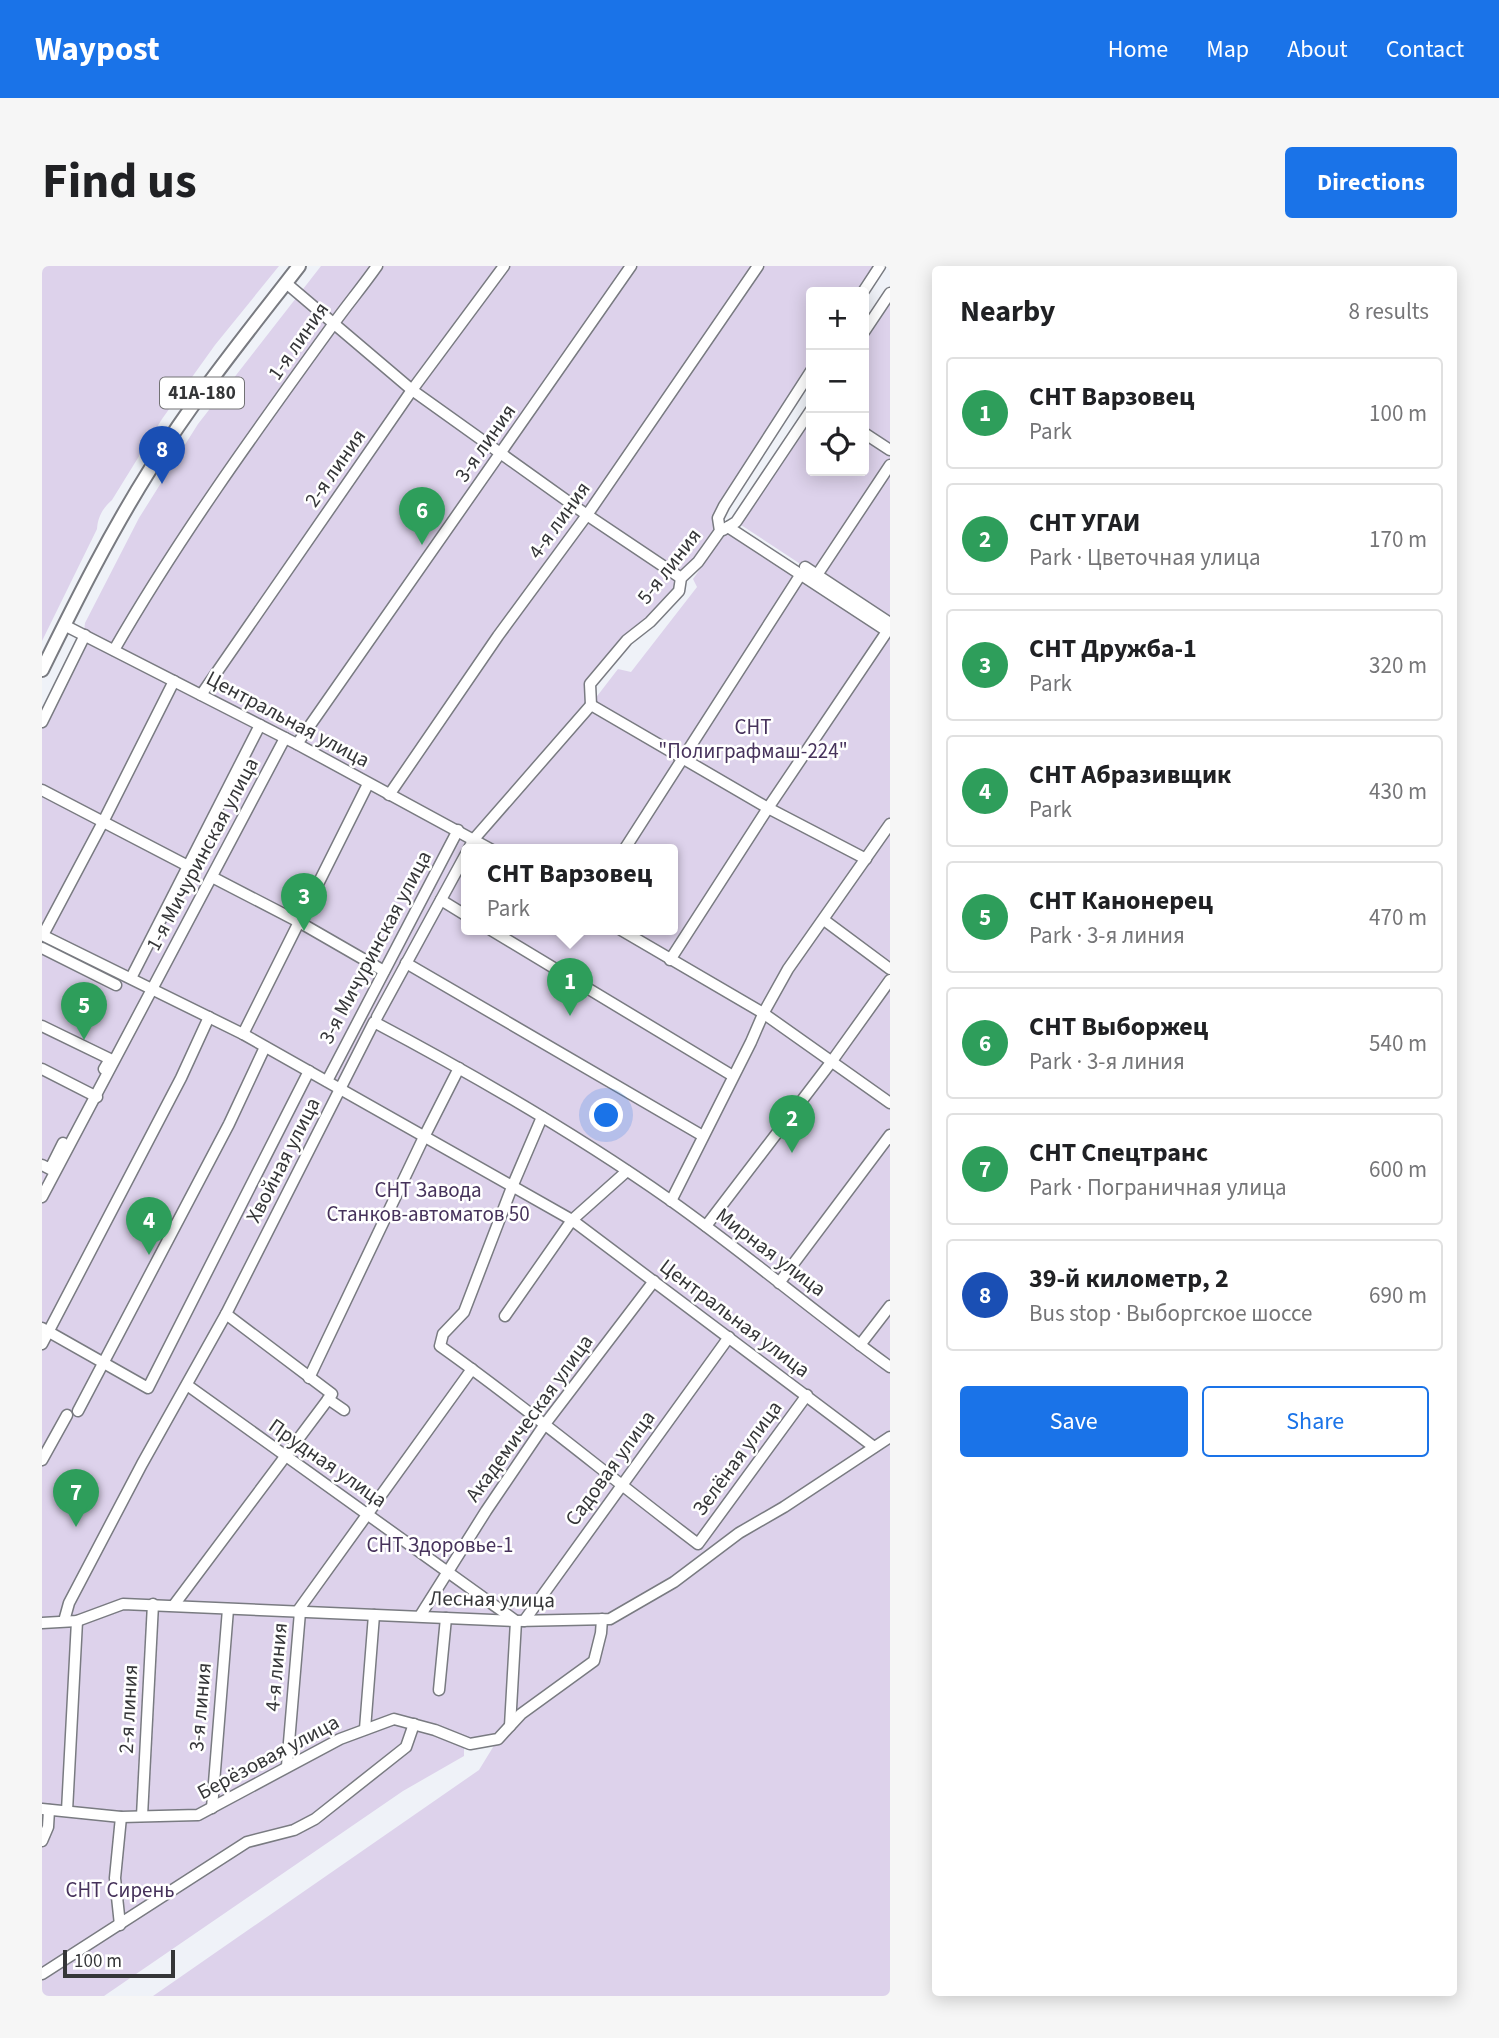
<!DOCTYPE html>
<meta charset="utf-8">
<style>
body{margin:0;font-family:"Source Sans 3",sans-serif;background:#f6f6f6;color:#202124}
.controls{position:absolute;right:21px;top:21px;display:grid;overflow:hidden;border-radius:7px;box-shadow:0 4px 18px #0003}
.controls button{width:63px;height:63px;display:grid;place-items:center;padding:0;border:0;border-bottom:2px solid #e0e0e0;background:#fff;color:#202124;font:35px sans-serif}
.scale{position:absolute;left:21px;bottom:18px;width:112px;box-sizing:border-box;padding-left:7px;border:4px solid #353638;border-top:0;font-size:19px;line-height:24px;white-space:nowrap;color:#353638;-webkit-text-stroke:5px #fff;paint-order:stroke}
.you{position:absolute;left:565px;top:850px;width:24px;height:24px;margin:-18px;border:5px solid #fff;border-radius:50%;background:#1a73e8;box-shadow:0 0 0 10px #1a73e833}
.badge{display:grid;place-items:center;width:46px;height:46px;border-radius:50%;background:#1a73e8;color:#fff;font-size:23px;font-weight:700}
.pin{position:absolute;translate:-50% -58px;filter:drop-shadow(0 2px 4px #0008)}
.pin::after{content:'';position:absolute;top:37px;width:24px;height:21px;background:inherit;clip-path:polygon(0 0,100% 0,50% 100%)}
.popup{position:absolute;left:419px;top:578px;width:217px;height:91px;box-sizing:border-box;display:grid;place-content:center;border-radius:7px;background:#fff;filter:drop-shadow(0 2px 5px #0005);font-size:23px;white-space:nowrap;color:#757577}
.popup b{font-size:26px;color:#202124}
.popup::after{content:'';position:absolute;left:50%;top:100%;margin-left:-14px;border:14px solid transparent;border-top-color:#fff}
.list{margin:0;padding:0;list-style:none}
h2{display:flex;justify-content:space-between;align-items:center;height:91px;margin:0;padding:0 28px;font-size:30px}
h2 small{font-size:23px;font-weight:400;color:#757577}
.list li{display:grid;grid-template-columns:46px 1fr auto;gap:21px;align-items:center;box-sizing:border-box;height:112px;margin:0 14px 14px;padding:0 14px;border:2px solid #e0e0e0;border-radius:7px}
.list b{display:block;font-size:26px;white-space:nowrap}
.list p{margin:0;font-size:23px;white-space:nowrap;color:#757577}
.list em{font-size:23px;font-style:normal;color:#757577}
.actions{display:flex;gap:14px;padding:21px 28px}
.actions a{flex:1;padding:16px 0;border:2px solid #1a73e8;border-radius:7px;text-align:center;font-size:24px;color:#1a73e8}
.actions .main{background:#1a73e8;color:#fff}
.icon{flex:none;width:38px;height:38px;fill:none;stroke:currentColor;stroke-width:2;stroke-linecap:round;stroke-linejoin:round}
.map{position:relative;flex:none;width:848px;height:1730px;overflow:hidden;border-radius:7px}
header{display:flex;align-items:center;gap:42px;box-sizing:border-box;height:98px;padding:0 35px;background:#1a73e8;color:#fff}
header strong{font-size:33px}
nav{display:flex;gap:38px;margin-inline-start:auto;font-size:24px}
.intro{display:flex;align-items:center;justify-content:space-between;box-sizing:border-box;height:168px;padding:0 42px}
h1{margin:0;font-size:49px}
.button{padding:18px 32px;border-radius:7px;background:#1a73e8;color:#fff;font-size:24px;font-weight:700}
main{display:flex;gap:42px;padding:0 42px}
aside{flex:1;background:#fff;border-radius:7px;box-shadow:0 4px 18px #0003}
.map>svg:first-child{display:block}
.green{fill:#ddd2eb;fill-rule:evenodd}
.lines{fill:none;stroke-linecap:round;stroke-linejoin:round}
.minor-casing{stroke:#797b81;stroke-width:13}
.major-casing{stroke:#797b81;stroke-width:16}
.minor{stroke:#fff;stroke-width:10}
.major{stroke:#fff;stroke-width:12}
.labels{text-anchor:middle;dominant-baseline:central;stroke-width:5;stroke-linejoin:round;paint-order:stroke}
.shield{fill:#fff;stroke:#727274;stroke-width:2}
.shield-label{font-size:19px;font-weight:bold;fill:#353638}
.street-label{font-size:21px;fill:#353638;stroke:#fff}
.park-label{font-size:21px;fill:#46325b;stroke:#fff}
</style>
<header>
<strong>Waypost</strong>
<nav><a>Home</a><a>Map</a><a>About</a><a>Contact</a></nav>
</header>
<div class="intro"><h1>Find us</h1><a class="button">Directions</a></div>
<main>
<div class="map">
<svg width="848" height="1730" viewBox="0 0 848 1730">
<rect width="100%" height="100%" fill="#eff2f8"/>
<!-- green -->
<g class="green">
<path d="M0,0H237L173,79L120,153L70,234C60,243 56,251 55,263L0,375Z"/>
<path d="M279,0H838L821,26H769V105L676,251L678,262L638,322L548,418L549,438L576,403L589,406L655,321L651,313L687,262L848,362V1730H111L437,1504L456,1473L422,1477V1490L361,1525L62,1730H0V456L42,365L43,357L97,252L156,158ZM425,584H631V664H425Z"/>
<path d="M848,27V357L696,257L769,144V205H822V66Z"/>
</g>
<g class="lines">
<!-- minor casing -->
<g class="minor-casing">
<g id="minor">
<path d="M244,17L370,124L545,249L639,312"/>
<path d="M821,26L838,0"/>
<path d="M822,66L848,27"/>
<path d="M822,167L848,184"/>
<path d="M686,261L845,365"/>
<path d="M681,264L694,256L769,144"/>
<path d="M763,301L848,357"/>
<path d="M775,309L848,199"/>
<path d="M22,359L255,478L450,584"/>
<path d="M72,384C137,271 214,165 290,60C305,39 321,20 335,0"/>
<path d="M159,429L370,124L462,0"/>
<path d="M549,439L548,418L585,374L608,356L637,325L639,312L656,296L678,265L676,252L682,240L769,105"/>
<path d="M549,439L726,542L824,593"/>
<path d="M0,456L43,369"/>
<path d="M255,478L589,0"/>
<path d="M0,524L146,600"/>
<path d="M347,529L456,370L545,249L716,0"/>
<path d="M426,584L432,573L549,439"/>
<path d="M582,584L759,308"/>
<path d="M170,611L257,656L342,705"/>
<path d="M399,634L425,650"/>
<path d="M782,654L848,703"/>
<path d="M449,664L691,810"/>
<path d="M579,664L721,747L848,837"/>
<path d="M0,669L201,768L530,954L832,1181"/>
<path d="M1,669L61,556L132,415"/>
<path d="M0,682L74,719"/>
<path d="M628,694L726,542L848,361"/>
<path d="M364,697L661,870"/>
<path d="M89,712L218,459"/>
<path d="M335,751L425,586"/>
<path d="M0,760L68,793L62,803"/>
<path d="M201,768L326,518"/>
<path d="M0,803L55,831"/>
<path d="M285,815L416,564"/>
<path d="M500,851L470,921L422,1046L401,1068L398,1080C487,1143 570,1213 656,1278L765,1129"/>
<path d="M0,899L8,903L21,877"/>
<path d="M0,931L243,472"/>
<path d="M629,935L709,776L722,746L746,703L848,558"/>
<path d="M664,960L790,795L848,714"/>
<path d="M737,1017L848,869"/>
<path d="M184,1048L332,756C434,810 534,868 628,934C703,987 773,1047 848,1101"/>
<path d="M463,1050L530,954L585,905"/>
<path d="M0,1062L106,1122L267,805"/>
<path d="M0,1078L139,812L167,751"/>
<path d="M818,1079L848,1040"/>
<path d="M267,1112L382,871L417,802"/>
<path d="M145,1119L474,1355L468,1460"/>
<path d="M286,1133L302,1144"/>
<path d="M36,1145L187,858L223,781"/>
<path d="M0,1194L25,1149"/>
<path d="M255,1346L430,1103"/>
<path d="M378,1350L444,1245L503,1158L612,1015"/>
<path d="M22,1355L27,1337L100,1198L184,1048L290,1128L132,1339"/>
<path d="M482,1355L687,1071"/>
<path d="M0,1357L35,1355L81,1338L474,1355L568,1353L632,1316L697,1267L742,1241L848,1171"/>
<path d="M397,1424L404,1352"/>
<path d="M323,1463L332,1349"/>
<path d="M245,1500L258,1346"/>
<path d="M170,1542L186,1343"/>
<path d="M0,1543L79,1551L156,1549L298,1473L352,1453L393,1464L428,1478L456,1473L479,1448L552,1395L559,1367L560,1353"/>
<path d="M25,1545L35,1355"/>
<path d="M100,1550L111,1338"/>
<path d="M0,1575L6,1561L7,1544"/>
<path d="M78,1659L73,1612L79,1551"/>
<path d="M0,1708L205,1576L252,1564L273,1553L364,1481L372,1458"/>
</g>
</g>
<!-- major casing -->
<g class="major-casing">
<path id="major" d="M0,404C34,335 68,267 109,202C153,131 206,66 257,0"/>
</g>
<!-- minor -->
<use href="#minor" class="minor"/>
<!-- major -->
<use href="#major" class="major"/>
</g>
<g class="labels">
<!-- shield labels -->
<rect class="shield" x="118" y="111.5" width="84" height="31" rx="5"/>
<g class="shield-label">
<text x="160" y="127">41А-180</text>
</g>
<!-- street labels -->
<g class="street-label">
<text transform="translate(256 75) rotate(-55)">1-я линия</text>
<text transform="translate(443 177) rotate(-55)">3-я линия</text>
<text transform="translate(293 202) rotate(-55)">2-я линия</text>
<text transform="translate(517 254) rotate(-54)">4-я линия</text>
<text transform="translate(627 300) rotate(-52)">5-я линия</text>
<text transform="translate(246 453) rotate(28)">Центральная улица</text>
<text transform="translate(160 588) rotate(-62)">1-я Мичуринская улица</text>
<text transform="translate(333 681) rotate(-62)">3-я Мичуринская улица</text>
<text transform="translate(241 894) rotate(-63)">Хвойная улица</text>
<text transform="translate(729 986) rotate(37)">Мирная улица</text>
<text transform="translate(693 1052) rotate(37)">Центральная улица</text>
<text transform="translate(487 1152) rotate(-54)">Академическая улица</text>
<text transform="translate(695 1192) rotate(-54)">Зелёная улица</text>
<text transform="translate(286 1197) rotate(35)">Прудная улица</text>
<text transform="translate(568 1202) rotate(-54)">Садовая улица</text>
<text transform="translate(450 1333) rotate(1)">Лесная улица</text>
<text transform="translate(234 1401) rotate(-85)">4-я линия</text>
<text transform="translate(158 1441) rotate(-85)">3-я линия</text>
<text transform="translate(86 1443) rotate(-87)">2-я линия</text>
<text transform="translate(226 1491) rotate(-28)">Берёзовая улица</text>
</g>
<!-- park labels -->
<g class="park-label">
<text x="711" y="461">СНТ<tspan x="711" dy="24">"Полиграфмаш-224"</tspan></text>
<text x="386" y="924">СНТ Завода<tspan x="386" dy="24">Станков-автоматов 50</tspan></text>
<text x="398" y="1279">СНТ Здоровье-1</text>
<text x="78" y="1624">СНТ Сирень</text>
</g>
</g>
</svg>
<div class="controls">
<button>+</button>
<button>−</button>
<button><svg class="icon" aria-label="locate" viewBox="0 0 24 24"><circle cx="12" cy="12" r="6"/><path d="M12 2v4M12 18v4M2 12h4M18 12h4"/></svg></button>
</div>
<div class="scale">100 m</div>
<div class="you"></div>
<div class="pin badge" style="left:528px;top:750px;background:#2e9e5b">1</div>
<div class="popup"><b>СНТ Варзовец</b>Park</div>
<div class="pin badge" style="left:750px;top:887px;background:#2e9e5b">2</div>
<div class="pin badge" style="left:262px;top:665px;background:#2e9e5b">3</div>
<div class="pin badge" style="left:107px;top:989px;background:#2e9e5b">4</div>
<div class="pin badge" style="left:42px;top:774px;background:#2e9e5b">5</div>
<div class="pin badge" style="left:380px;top:279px;background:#2e9e5b">6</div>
<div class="pin badge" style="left:34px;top:1261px;background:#2e9e5b">7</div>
<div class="pin badge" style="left:120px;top:218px;background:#1a4fb4">8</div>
</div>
<aside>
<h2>Nearby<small>8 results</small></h2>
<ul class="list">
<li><span class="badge" style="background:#2e9e5b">1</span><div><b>СНТ Варзовец</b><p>Park</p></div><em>100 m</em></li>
<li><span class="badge" style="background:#2e9e5b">2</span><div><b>СНТ УГАИ</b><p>Park · Цветочная улица</p></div><em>170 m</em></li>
<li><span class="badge" style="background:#2e9e5b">3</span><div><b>СНТ Дружба-1</b><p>Park</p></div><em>320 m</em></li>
<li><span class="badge" style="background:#2e9e5b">4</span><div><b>СНТ Абразивщик</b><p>Park</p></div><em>430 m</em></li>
<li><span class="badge" style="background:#2e9e5b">5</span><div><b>СНТ Канонерец</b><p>Park · 3-я линия</p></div><em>470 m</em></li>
<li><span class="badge" style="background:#2e9e5b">6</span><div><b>СНТ Выборжец</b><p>Park · 3-я линия</p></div><em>540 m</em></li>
<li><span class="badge" style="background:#2e9e5b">7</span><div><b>СНТ Спецтранс</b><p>Park · Пограничная улица</p></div><em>600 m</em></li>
<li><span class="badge" style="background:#1a4fb4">8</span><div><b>39-й километр, 2</b><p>Bus stop · Выборгское шоссе</p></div><em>690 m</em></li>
</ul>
<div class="actions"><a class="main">Save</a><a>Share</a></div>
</aside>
</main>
